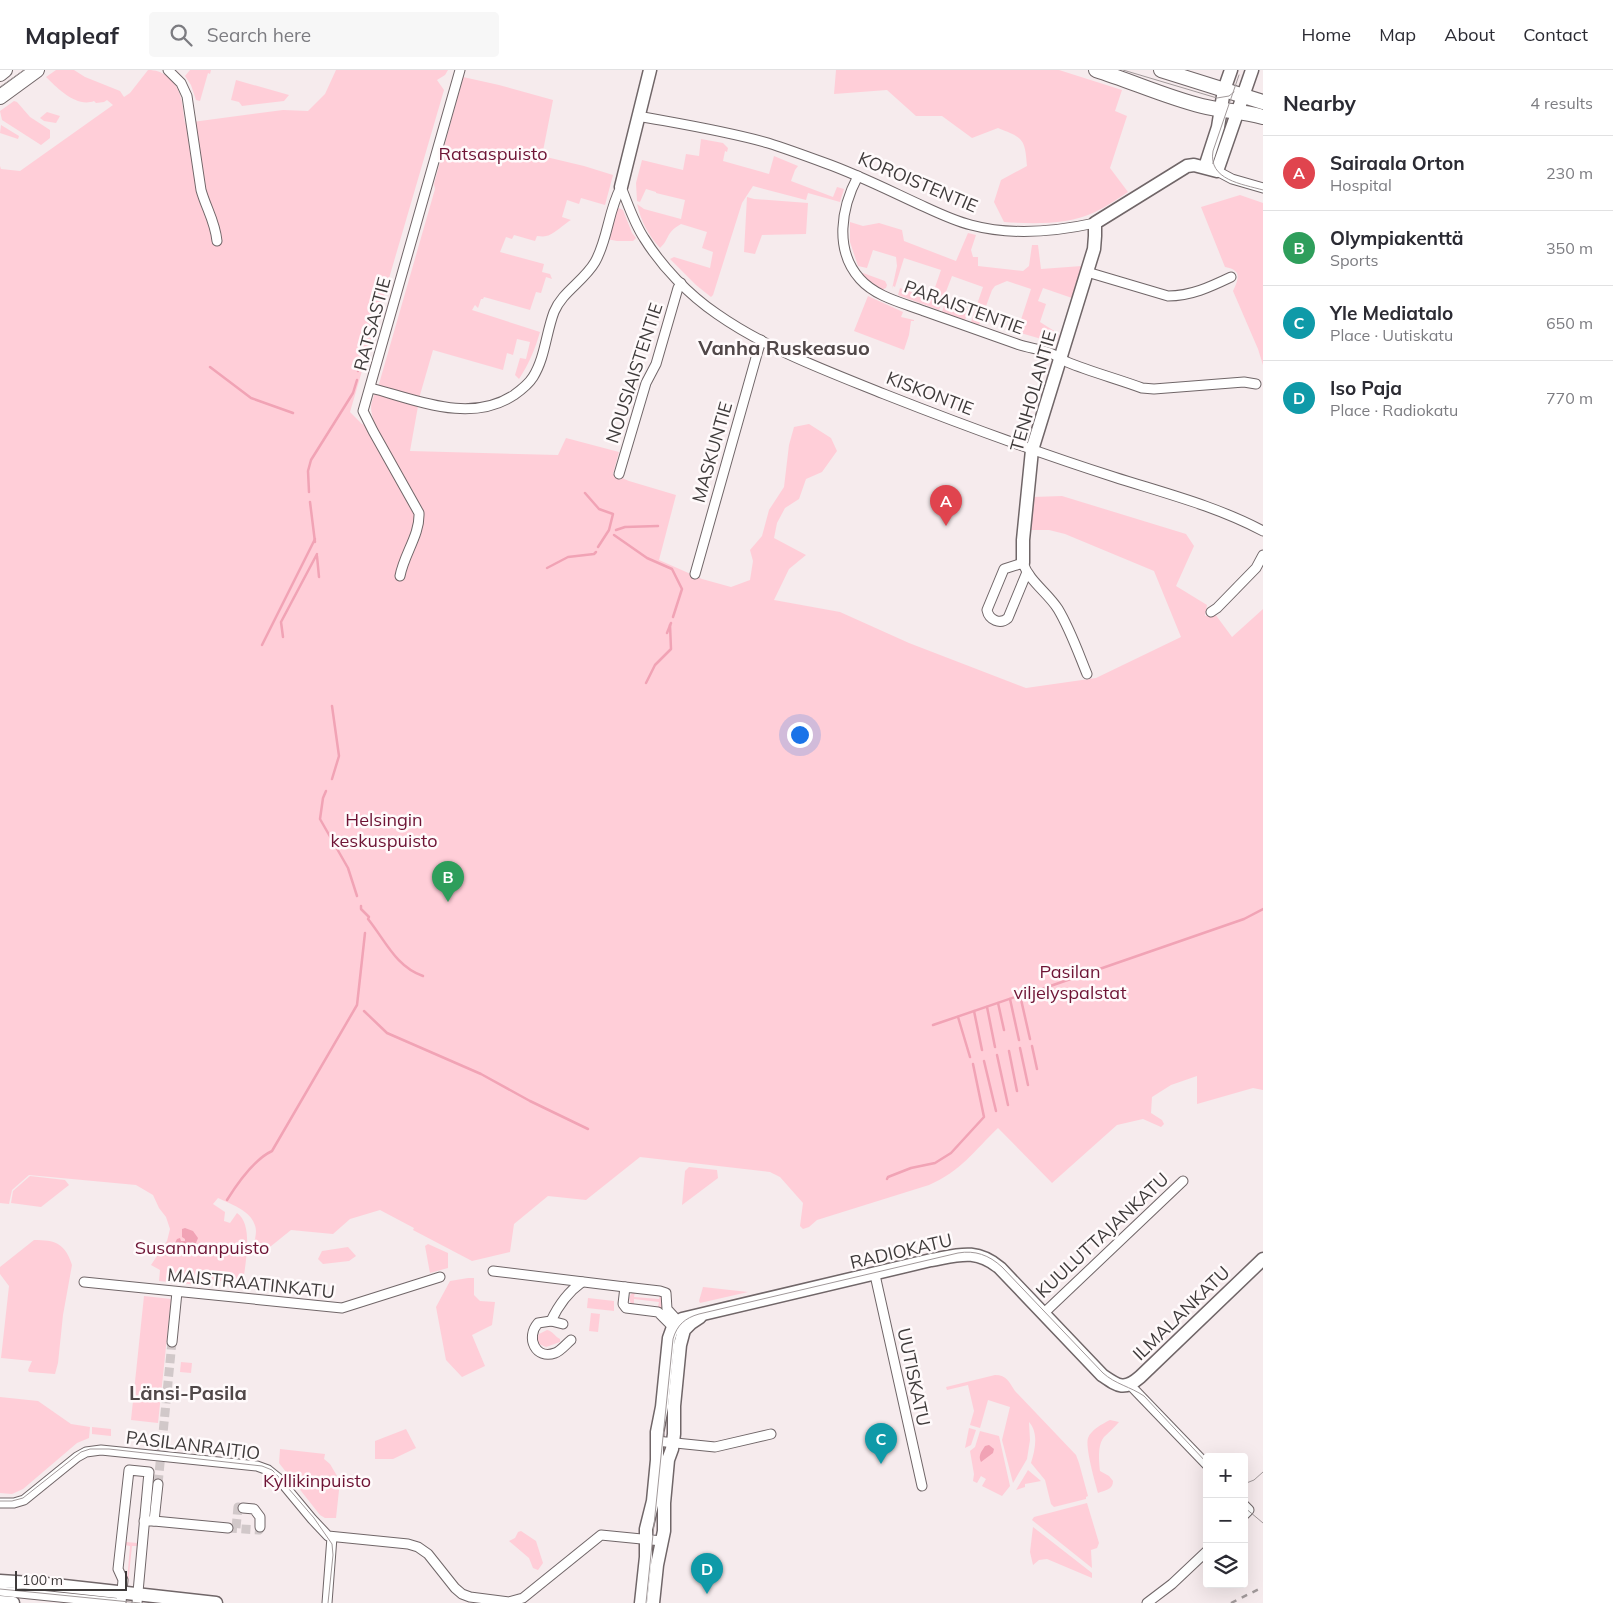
<!DOCTYPE html>
<meta charset="utf-8">
<style>
body{margin:0;font-family:Mulish,sans-serif;background:#f7f7f7;color:#2b2b33}
.controls{position:absolute;right:15px;bottom:15px;display:grid;overflow:hidden;border-radius:5px;box-shadow:0 5px 20px #0002}
.controls button{width:45px;height:45px;display:grid;place-items:center;padding:0;border:0;border-bottom:1px solid #e1e1e2;background:#fff;color:#2b2b33;font:25px sans-serif}
.scale{position:absolute;left:15px;bottom:12px;width:112px;box-sizing:border-box;padding-left:5px;border:2px solid #3f3b3b;border-top:0;font-size:14px;line-height:18px;white-space:nowrap;color:#3f3b3b;-webkit-text-stroke:4px #fffafb;paint-order:stroke}
.you{position:absolute;left:799px;top:664px;width:18px;height:18px;margin:-12px;border:4px solid #fff;border-radius:50%;background:#1a73e8;box-shadow:0 0 0 8px #1a73e833}
.badge{display:grid;place-items:center;width:32px;height:32px;border-radius:50%;background:#468999;color:#fff;font-size:16px;font-weight:700}
.pin{position:absolute;translate:-50% -41px;filter:drop-shadow(0 1px 2px #0008)}
.pin::after{content:'';position:absolute;top:26px;width:18px;height:15px;background:inherit;clip-path:polygon(0 0,100% 0,50% 100%)}
.list{margin:0;padding:0;list-style:none}
h2{display:flex;justify-content:space-between;align-items:center;height:65px;margin:0;padding:0 20px;font-size:21px}
h2 small{font-size:16px;font-weight:400;color:#7c7c81}
.list li{display:grid;grid-template-columns:32px 1fr auto;gap:15px;align-items:center;box-sizing:border-box;height:75px;padding:0 20px;border-top:1px solid #e1e1e2}
.list b{display:block;font-size:19px;white-space:nowrap}
.list p{margin:0;font-size:16px;white-space:nowrap;color:#7c7c81}
.list em{font-size:16px;font-style:normal;color:#7c7c81}
.icon{flex:none;width:28px;height:28px;fill:none;stroke:currentColor;stroke-width:2;stroke-linecap:round;stroke-linejoin:round}
.map{position:relative;flex:none;width:1263px;height:1533px;overflow:hidden}
header{display:flex;align-items:center;gap:30px;box-sizing:border-box;height:70px;padding:0 25px;background:#fff;border-bottom:1px solid #e1e1e2}
header strong{font-size:24px}
nav{display:flex;gap:28px;margin-inline-start:auto;font-size:18px}
.search{width:350px;height:45px;background:#f7f7f7;display:flex;align-items:center;gap:12px;box-sizing:border-box;padding:0 18px;border-radius:5px;color:#7c7c81;font-size:19px}
main{display:flex}
aside{flex:1;background:#fff}
.map>svg:first-child{display:block}
.green{fill:#ffced8}
.water{fill:#f1a3b5}
.lines{fill:none;stroke-linecap:round;stroke-linejoin:round}
.stream{stroke:#f1a3b5;stroke-width:2.5}
.street-tunnel{stroke:#d1c8c9;stroke-width:9;stroke-dasharray:9 4.5;stroke-linecap:butt}
.street-casing{stroke:#706668;stroke-width:11}
.secondary-casing{stroke:#706668;stroke-width:15}
.primary-casing{stroke:#706668;stroke-width:16}
.street{stroke:#fff;stroke-width:9}
.secondary{stroke:#fff;stroke-width:12}
.primary{stroke:#fff;stroke-width:14}
.tram{stroke:#a1999a;stroke-width:1}
.rail{stroke:#a1999a;stroke-width:2.5;stroke-dasharray:6 6;stroke-linecap:butt}
.labels{text-anchor:middle;dominant-baseline:central;stroke-width:5;stroke-linejoin:round;paint-order:stroke}
.park-label{font-size:18px;fill:#6e1435;stroke:#fffafb}
.street-label{font-size:18px;fill:#3f3b3b;stroke:#fffafb}
.quarter-label{font-size:20px;font-weight:bold;fill:#504748;stroke:#fffafb}
</style>
<header>
<strong>Mapleaf</strong>
<div class="search"><svg class="icon" aria-label="search" viewBox="0 0 24 24"><circle cx="10" cy="10" r="6"/><path d="M15 15l6 6"/></svg>Search here</div>
<nav><a>Home</a><a>Map</a><a>About</a><a>Contact</a></nav>
</header>
<main>
<div class="map">
<svg width="1263" height="1533" viewBox="0 0 1263 1533">
<rect width="100%" height="100%" fill="#f6ebed"/>
<!-- green -->
<g class="green">
<path d="M56,0H74L85,7L120,21L124,27L130,23L148,0C156,0 161,2 167,6C183,19 182,35 185,53L283,40L308,41L325,24L336,0H448L445,5L437,10L444,20L350,342L362,354L376,359C369,335 369,337 379,314L435,119L434,114L463,7L499,15L553,30L542,86L584,96L613,105L605,135L581,128L579,134L567,130L562,147L571,150C564,154 552,166 546,166C543,167 540,166 537,166L535,171L514,165L512,169L506,167L500,182L544,194L542,202L550,204L552,209L546,207L541,223L536,222L530,240L484,227L483,229H481L478,238L475,235L472,240L540,262C535,279 529,294 519,309L515,305L520,288L526,289L530,272L517,269L513,285L507,283L503,300L433,280L420,325L410,381L558,385L566,368L619,382L613,404L629,411L676,425L659,490L702,509L731,517L750,510L753,491L750,480L762,466L769,440L784,417L789,375L794,357L809,354L831,368L837,381L822,402L806,409L799,429L785,438L777,453L774,468L806,485L789,499L774,530L840,542L909,573L1026,618L1096,608L1181,567L1154,501L1065,464L1049,460H1031L1033,427L1062,426L1186,464L1194,476L1176,516L1207,535L1205,546L1215,544L1232,567L1263,539V1020L1253,1018L1197,1034V1006L1171,1015L1152,1027L1151,1043L1162,1050L1164,1054L1161,1057L1143,1049L1117,1055L1052,1113L998,1058C974,1081 961,1101 929,1115L817,1150L809,1157L803,1159L800,1156L803,1133L780,1107L770,1102L640,1087L586,1130L548,1126L514,1154L510,1182L472,1191L413,1160L414,1158L380,1140L350,1149L333,1164L291,1160L260,1185L254,1177C254,1172 256,1166 256,1161C255,1142 233,1135 218,1128L213,1134L225,1142L224,1151L230,1153L237,1143C254,1154 245,1195 243,1213L211,1210L210,1216L159,1211L160,1200L151,1195L167,1171L170,1159L166,1147L159,1138L153,1125L136,1115L29,1105L12,1120L9,1134L0,1133V96L1,99L20,101L113,35L107,30L104,32L96,33L94,31C77,38 57,18 46,7Z"/>
<path d="M190,0H211L210,4L208,3L200,31L196,30L191,15L185,6Z"/>
<path d="M836,0H1059L1122,20L1115,41L1127,46L1110,98L1128,122C1117,129 1106,137 1095,142C1068,155 1033,154 1004,152L994,132L1001,110L1027,96C1025,68 1023,68 998,58L972,68L942,46H916L887,20L834,24Z"/>
<path d="M236,10L289,25L284,31L242,36L239,32L231,30Z"/>
<path d="M14,31L17,32L30,47L50,60V68L41,75L2,50L0,41Z"/>
<path d="M47,42L60,46L56,53L44,51L40,48Z"/>
<path d="M1,55L19,66L18,69L0,63Z"/>
<path d="M701,69L723,73L728,78L727,82L725,81L723,91L769,104L774,86L798,96L795,100L791,111L833,127L837,117L844,119L840,132L808,123L806,130L753,116L742,133L713,225L711,227L696,215L670,189L674,187L710,198L713,182L702,178L707,162L681,154C665,163 670,169 660,178C648,165 641,151 637,134L644,139L681,149L685,130L656,123V122L646,119L640,132L637,131L636,113L642,90L683,100L686,84L699,86Z"/>
<path d="M1240,125L1263,133V295L1258,279L1233,221C1239,208 1242,200 1225,197L1201,137Z"/>
<path d="M747,127L754,129L808,133L806,164L762,165L755,184L744,182Z"/>
<path d="M614,136L623,140L632,163L636,168L633,171H617L607,169Z"/>
<path d="M850,152L863,156L879,153L902,160L904,171L956,191L968,163L976,165L971,180L973,187H978V196L1023,201L1029,196L1032,175H1038L1041,199L1082,196L1072,228L1043,218L1038,231L1046,234L1040,252L1059,264L1058,269L1052,272L1017,262L1031,219L1007,211L995,216L992,220L979,255L971,252L983,217L952,206L939,240L898,225L900,218L931,229L941,200L904,188L895,217L893,216L892,219L897,196L896,187L873,180L867,198L858,196L850,172Z"/>
<path d="M863,203L885,211L887,215L886,218L881,220L868,212L861,204Z"/>
<path d="M868,226L903,242L901,247L914,250V251H911L909,265L904,280L854,261Z"/>
<path d="M946,230L969,239L965,250L942,242Z"/>
<path d="M689,1097L717,1100L718,1108L682,1135L685,1101Z"/>
<path d="M30,1106L65,1110L69,1115L41,1137L11,1133L13,1121Z"/>
<path d="M34,1170C55,1170 65,1173 72,1195L63,1245L58,1293L55,1304L29,1302L28,1300L32,1291L1,1288L9,1216L0,1204V1197Z"/>
<path d="M428,1174L448,1183V1198L430,1203L425,1176Z"/>
<path d="M348,1177L356,1186L349,1191L323,1194L318,1189L322,1181Z"/>
<path d="M468,1208H474V1225L480,1231L495,1232L492,1255L472,1265L485,1296L462,1307L446,1290L436,1237L450,1211Z"/>
<path d="M703,1217L748,1222L700,1233L699,1231Z"/>
<path d="M635,1222L634,1227L659,1229L660,1225L663,1226L664,1243L658,1237L659,1232L634,1229V1235L631,1234L629,1228L631,1224Z"/>
<path d="M144,1226L171,1229L158,1353L131,1350Z"/>
<path d="M588,1228L614,1231V1241L587,1238Z"/>
<path d="M591,1243L600,1244L598,1262L589,1261Z"/>
<path d="M547,1260C553,1261 554,1266 560,1269V1272L546,1277L539,1274L537,1269L539,1264Z"/>
<path d="M181,1292L192,1293L191,1303L180,1302Z"/>
<path d="M995,1305C1007,1305 1009,1312 1015,1321L1076,1385L1079,1393L1088,1426L1086,1427V1429L1054,1437L1051,1434L1045,1410L1031,1393C1035,1380 1039,1363 1029,1352L1030,1370L1027,1389L1013,1413L1002,1370L1010,1337L988,1330L980,1358L970,1355L974,1341L968,1315L947,1320L946,1317Z"/>
<path d="M0,1327L38,1331L71,1354L90,1357L89,1368L77,1373L23,1419L12,1424L0,1423Z"/>
<path d="M1110,1350L1119,1352C1115,1357 1110,1361 1105,1366C1097,1374 1099,1390 1100,1401L1109,1406L1113,1411C1113,1420 1105,1420 1098,1423C1095,1412 1085,1377 1088,1368C1091,1360 1102,1354 1110,1350Z"/>
<path d="M92,1357L111,1359V1366L92,1364Z"/>
<path d="M969,1358L976,1360L971,1375L965,1378Z"/>
<path d="M406,1359L416,1378L393,1389H375V1371Z"/>
<path d="M980,1361L999,1366L1010,1416L1002,1426L982,1416L986,1409L981,1406L977,1413L973,1411L974,1404L970,1381L975,1377Z"/>
<path d="M280,1379L325,1384L324,1389L330,1394L340,1411L336,1448H325L320,1445L279,1393Z"/>
<path d="M1028,1400L1041,1411L1025,1414V1417L1016,1420Z"/>
<path d="M1087,1433L1099,1473L1097,1478L1091,1480L1092,1498L1032,1450L1034,1447Z"/>
<path d="M1033,1457L1092,1503V1508L1047,1489L1039,1490L1033,1495L1030,1482Z"/>
<path d="M521,1461L536,1471L543,1493L538,1500L533,1498L529,1488L509,1471L515,1468L518,1462Z"/>
<path d="M125,1472L138,1473V1476H132L128,1514L127,1511L130,1476L125,1475Z"/>
</g>
<!-- water -->
<g class="water">
<path d="M185,1158L193,1161L198,1168L194,1178L185,1182L177,1179L175,1173L177,1169L180,1168L181,1171H185V1169L182,1167V1159Z"/>
<path d="M989,1375L994,1379L993,1383L981,1392C978,1386 981,1382 985,1376Z"/>
</g>
<g class="lines">
<!-- stream -->
<g class="stream">
<path d="M210,297L251,328L293,343"/>
<path d="M358,301L364,279H368"/>
<path d="M309,422L308,401L311,390L353,323L357,310"/>
<path d="M585,423L599,439L613,444L609,460L598,477"/>
<path d="M310,432L315,472"/>
<path d="M616,460L625,457L658,456"/>
<path d="M614,465L647,488L672,499L682,519L673,547"/>
<path d="M317,486L319,507"/>
<path d="M547,498L568,487L594,484L596,482"/>
<path d="M667,563L671,553"/>
<path d="M283,567L281,552L317,484"/>
<path d="M262,575L315,469"/>
<path d="M646,613L655,595L671,579L670,555"/>
<path d="M332,636L339,686L332,709"/>
<path d="M326,721L323,728L320,749L348,798L357,826"/>
<path d="M361,836V839L369,847L368,849C385,870 396,897 423,906"/>
<path d="M1033,922L1244,849L1263,839"/>
<path d="M1020,925L1030,969"/>
<path d="M1010,929L1019,970"/>
<path d="M998,933L1004,960"/>
<path d="M987,937L995,977"/>
<path d="M364,941L387,963L481,1004L530,1031L588,1059"/>
<path d="M974,941L982,980"/>
<path d="M958,947L970,987"/>
<path d="M933,955L1021,925"/>
<path d="M1032,976L1037,999"/>
<path d="M1020,978L1028,1015"/>
<path d="M1009,981L1017,1021"/>
<path d="M997,985L1008,1035"/>
<path d="M984,991L996,1041"/>
<path d="M887,1109L888,1107L911,1098L935,1093L951,1083L984,1047L973,994"/>
<path d="M227,1130C237,1114 255,1089 272,1081L357,935L365,863"/>
</g>
<!-- street-tunnel -->
<g class="street-tunnel">
<path d="M158,1414L172,1272"/>
<path d="M228,1458L259,1460L260,1457"/>
<path d="M236,1458L238,1437L243,1438"/>
</g>
<!-- street casing -->
<g class="street-casing">
<g id="street">
<path d="M168,0L181,13L187,26L201,120C206,138 215,151 217,171"/>
<path d="M638,46C681,54 726,61 768,73C787,79 806,86 825,93C859,105 892,122 925,137C940,144 955,151 971,155C1012,166 1054,162 1095,153"/>
<path d="M1217,101L1232,109L1263,118"/>
<path d="M858,106C841,138 834,180 860,209C876,227 903,233 924,241C955,252 986,263 1017,274C1028,278 1040,279 1050,283C1056,285 1061,289 1067,292C1091,302 1118,309 1142,318L1154,319L1244,312L1256,314"/>
<path d="M621,117C628,134 634,153 644,168C662,197 689,225 717,244C767,279 827,301 884,324C960,354 1036,382 1114,407C1164,423 1216,436 1263,461"/>
<path d="M1087,202L1168,226C1191,226 1210,217 1231,207"/>
<path d="M371,318C417,330 470,354 514,325C521,320 528,315 533,307C545,288 546,263 554,242C562,222 584,211 595,192C608,169 608,141 621,117"/>
<path d="M619,404L646,313L656,294L678,218L681,213"/>
<path d="M1027,502L1008,548C1000,555 989,550 987,540L1004,499L1023,493C1029,511 1048,523 1058,539C1070,559 1078,582 1087,604"/>
<path d="M695,504L761,270"/>
<path d="M400,506C404,484 420,465 419,443L373,361L363,341L460,0"/>
<path d="M1211,542L1217,538L1256,498L1263,485"/>
<path d="M493,1201L625,1217"/>
<path d="M875,1205L922,1416"/>
<path d="M84,1212L342,1238L440,1207"/>
<path d="M625,1217L660,1221L666,1223L667,1239L678,1251L684,1260L673,1257L658,1242L626,1238L623,1234Z"/>
<path d="M1044,1243L1183,1111"/>
<path d="M551,1251L538,1253C525,1268 536,1290 555,1283C561,1281 566,1274 571,1270"/>
<path d="M563,1254L551,1251C558,1236 568,1222 582,1212"/>
<path d="M172,1272L177,1222"/>
<path d="M1130,1315L1207,1395"/>
<path d="M656,1371L715,1377L771,1364"/>
<path d="M0,1433H14L24,1430L77,1387L86,1382L101,1380L257,1396L268,1400L278,1408L312,1449L328,1466L408,1474L418,1477L428,1484L455,1518L462,1524L470,1527L509,1532L523,1528L601,1465L662,1471"/>
<path d="M1244,1435L1249,1440L1244,1445"/>
<path d="M243,1438L254,1439L260,1447V1457"/>
<path d="M144,1451H154L228,1458"/>
<path d="M154,1451L158,1414"/>
<path d="M0,1521L118,1533"/>
<path d="M121,1533L123,1510L118,1499L129,1400L149,1402L137,1533"/>
<path d="M327,1533L332,1467"/>
<path d="M1147,1533L1172,1514L1207,1481"/>
</g>
</g>
<!-- secondary casing -->
<g class="secondary-casing">
<g id="secondary">
<path d="M1205,97L1218,57L1224,20L1231,0"/>
<path d="M621,117L650,0"/>
<path d="M1023,493V470L1032,380L1094,179L1095,166V153L1187,96L1194,95L1217,101L1252,0"/>
<path d="M0,1511L46,1514L216,1533"/>
<path d="M0,1532L13,1533"/>
<path d="M641,1533L646,1487V1459L653,1431L657,1390V1362L662,1337L669,1268L673,1257L682,1249L931,1190C959,1185 976,1178 1000,1198L1102,1305C1118,1316 1124,1321 1140,1307L1263,1189"/>
<path d="M653,1533L657,1495L664,1461V1433L668,1390L672,1379L674,1364V1336L680,1275L684,1260L691,1253L700,1247"/>
</g>
</g>
<!-- primary casing -->
<g class="primary-casing">
<g id="primary">
<path d="M1096,0C1131,11 1166,27 1202,36C1222,41 1243,41 1263,47"/>
<path d="M1161,0L1263,32"/>
<path d="M0,4L5,0"/>
<path d="M0,27L37,0"/>
</g>
</g>
<!-- street -->
<use href="#street" class="street"/>
<!-- secondary -->
<use href="#secondary" class="secondary"/>
<!-- primary -->
<use href="#primary" class="primary"/>
<!-- tram -->
<g class="tram">
<path d="M1123,0L1217,28L1229,26L1234,22"/>
<path d="M1239,5L1213,81C1208,110 1242,114 1263,120"/>
<path d="M0,17L24,0"/>
<path d="M1244,1414L1254,1410L1263,1402"/>
<path d="M0,1431H12L23,1428L81,1382L90,1379H109L262,1396L272,1400L276,1404L314,1448L332,1474L333,1485L328,1533"/>
<path d="M1244,1437L1263,1453"/>
<path d="M0,1519L140,1533"/>
<path d="M646,1533L673,1269C677,1255 685,1248 699,1244L958,1183C975,1180 989,1185 1002,1197L1103,1303C1115,1314 1131,1317 1144,1326L1207,1393"/>
</g>
<!-- rail -->
<path class="rail" d="M1231,1533L1263,1517"/>
</g>
<g class="labels">
<!-- park labels -->
<g class="park-label">
<text x="493" y="83">Ratsaspuisto</text>
<text x="384" y="749">Helsingin<tspan x="384" dy="21">keskuspuisto</tspan></text>
<text x="1070" y="901">Pasilan<tspan x="1070" dy="21">viljelyspalstat</tspan></text>
<text x="202" y="1177">Susannanpuisto</text>
<text x="317" y="1410">Kyllikinpuisto</text>
</g>
<!-- street labels -->
<g class="street-label">
<text transform="translate(918 112) rotate(23)">KOROISTENTIE</text>
<text transform="translate(964 237) rotate(20)">PARAISTENTIE</text>
<text transform="translate(372 254) rotate(-75)">RATSASTIE</text>
<text transform="translate(634 303) rotate(-72)">NOUSIAISTENTIE</text>
<text transform="translate(1033 321) rotate(-74)">TENHOLANTIE</text>
<text transform="translate(930 323) rotate(21)">KISKONTIE</text>
<text transform="translate(712 382) rotate(-74)">MASKUNTIE</text>
<text transform="translate(1102 1165) rotate(-43)">KUULUTTAJANKATU</text>
<text transform="translate(901 1181) rotate(-13)">RADIOKATU</text>
<text transform="translate(251 1213) rotate(6)">MAISTRAATINKATU</text>
<text transform="translate(1181 1243) rotate(-44)">ILMALANKATU</text>
<text transform="translate(914 1307) rotate(78)">UUTISKATU</text>
<text transform="translate(193 1375) rotate(7)">PASILANRAITIO</text>
</g>
<!-- quarter labels -->
<g class="quarter-label">
<text x="784" y="277">Vanha Ruskeasuo</text>
<text x="188" y="1322">Länsi-Pasila</text>
</g>
</g>
</svg>
<div class="controls">
<button>+</button>
<button>−</button>
<button><svg class="icon" aria-label="layers" viewBox="0 0 24 24"><path d="M12 4l9 5-9 5-9-5zM3 14l9 5 9-5"/></svg></button>
</div>
<div class="scale">100 m</div>
<div class="you"></div>
<div class="pin badge" style="left:946px;top:456px;background:#e0444e">A</div>
<div class="pin badge" style="left:448px;top:832px;background:#2e9e5b">B</div>
<div class="pin badge" style="left:881px;top:1394px;background:#0f9aa8">C</div>
<div class="pin badge" style="left:707px;top:1524px;background:#0f9aa8">D</div>
</div>
<aside>
<h2>Nearby<small>4 results</small></h2>
<ul class="list">
<li><span class="badge" style="background:#e0444e">A</span><div><b>Sairaala Orton</b><p>Hospital</p></div><em>230 m</em></li>
<li><span class="badge" style="background:#2e9e5b">B</span><div><b>Olympiakenttä</b><p>Sports</p></div><em>350 m</em></li>
<li><span class="badge" style="background:#0f9aa8">C</span><div><b>Yle Mediatalo</b><p>Place · Uutiskatu</p></div><em>650 m</em></li>
<li><span class="badge" style="background:#0f9aa8">D</span><div><b>Iso Paja</b><p>Place · Radiokatu</p></div><em>770 m</em></li>
</ul>
</aside>
</main>
